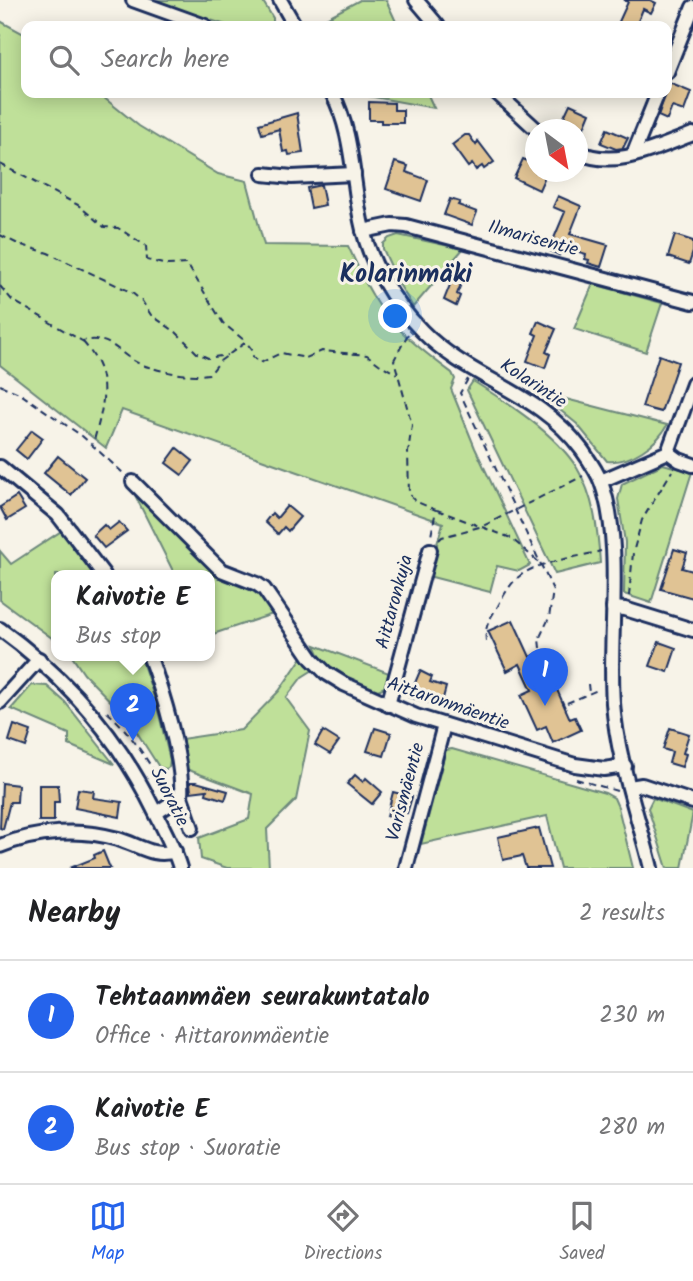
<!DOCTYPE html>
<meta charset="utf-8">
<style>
body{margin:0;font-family:Kalam,sans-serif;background:#f2f2f2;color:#202124}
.compass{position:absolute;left:525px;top:119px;width:63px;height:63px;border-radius:50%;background:#fff;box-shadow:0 4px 18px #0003;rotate:148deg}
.you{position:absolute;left:396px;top:317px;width:24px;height:24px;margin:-18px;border:5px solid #fff;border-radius:50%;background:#1a73e8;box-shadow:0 0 0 10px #1a73e833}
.badge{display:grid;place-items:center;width:46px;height:46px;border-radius:50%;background:#2563eb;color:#fff;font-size:23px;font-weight:700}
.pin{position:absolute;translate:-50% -58px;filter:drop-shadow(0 2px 4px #0008)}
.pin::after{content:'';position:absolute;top:37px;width:24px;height:21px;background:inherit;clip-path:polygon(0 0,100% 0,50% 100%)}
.popup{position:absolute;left:51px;top:570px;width:164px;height:91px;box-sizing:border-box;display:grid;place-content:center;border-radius:14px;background:#fff;filter:drop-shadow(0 2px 5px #0005);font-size:23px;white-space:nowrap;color:#757577}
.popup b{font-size:26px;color:#202124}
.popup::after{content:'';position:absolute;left:50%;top:100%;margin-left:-14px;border:14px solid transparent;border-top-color:#fff}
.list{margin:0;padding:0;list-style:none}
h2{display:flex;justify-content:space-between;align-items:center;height:91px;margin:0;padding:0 28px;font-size:30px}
h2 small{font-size:23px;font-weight:400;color:#757577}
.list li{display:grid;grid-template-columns:46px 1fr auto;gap:21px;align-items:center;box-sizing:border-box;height:112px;padding:0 28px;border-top:2px solid #e0e0e0}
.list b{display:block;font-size:26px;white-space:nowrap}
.list p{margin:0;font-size:23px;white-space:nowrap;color:#757577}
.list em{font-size:23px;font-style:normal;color:#757577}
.icon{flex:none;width:38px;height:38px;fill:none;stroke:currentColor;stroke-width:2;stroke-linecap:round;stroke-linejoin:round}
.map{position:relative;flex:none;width:693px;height:868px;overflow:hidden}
.search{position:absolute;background:#fff;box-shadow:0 4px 18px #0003;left:21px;right:21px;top:21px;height:77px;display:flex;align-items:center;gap:18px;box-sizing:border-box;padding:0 24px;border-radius:14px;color:#757577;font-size:26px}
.sheet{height:315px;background:#fff}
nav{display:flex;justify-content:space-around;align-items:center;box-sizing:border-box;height:98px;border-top:2px solid #e0e0e0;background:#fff;font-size:19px;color:#757577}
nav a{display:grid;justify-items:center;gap:4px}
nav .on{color:#2563eb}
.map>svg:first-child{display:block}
.green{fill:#bfe099;stroke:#6d887c;stroke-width:2}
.building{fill:#e0c394;stroke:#1b2f5e;stroke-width:2}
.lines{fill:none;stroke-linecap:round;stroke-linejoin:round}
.minor-casing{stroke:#1b2f5e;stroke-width:18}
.path{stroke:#1b2f5e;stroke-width:2;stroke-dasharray:7 5;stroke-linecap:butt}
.minor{stroke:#f7f3e8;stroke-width:12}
.labels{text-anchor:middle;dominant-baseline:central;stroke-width:6;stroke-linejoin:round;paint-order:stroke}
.street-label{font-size:19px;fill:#1b2f5e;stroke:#f7f3e8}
.district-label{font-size:26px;font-weight:bold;fill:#1b2f5e;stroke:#f7f3e8}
</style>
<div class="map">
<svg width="693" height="868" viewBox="0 0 693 868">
<rect width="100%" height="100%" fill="#f7f3e8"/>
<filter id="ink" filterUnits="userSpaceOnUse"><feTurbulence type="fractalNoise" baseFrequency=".0143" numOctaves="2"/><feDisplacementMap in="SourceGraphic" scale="14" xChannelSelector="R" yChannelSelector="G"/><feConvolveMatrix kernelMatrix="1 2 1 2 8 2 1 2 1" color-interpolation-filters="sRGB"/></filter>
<g filter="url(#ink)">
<!-- green -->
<g class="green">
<path d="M149,0H262L273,18V26H229Z"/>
<path d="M360,0H386L398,26H311Z"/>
<path d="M0,21L26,35V93H98L139,126L218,174L247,181L264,245L348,246C356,262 363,280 373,296C392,328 423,351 452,373L455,379L451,389L475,448L530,565L519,571L497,566L490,592L428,576L443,523L122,410L106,448L0,365Z"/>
<path d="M352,93H427L434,108Z"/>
<path d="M398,235L463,249L413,307L399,284L383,249V244L389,238Z"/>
<path d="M593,284L662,303L646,352L574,329Z"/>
<path d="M473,381C508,403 555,433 577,468C594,496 598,531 600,563L555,574L467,390Z"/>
<path d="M562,398L667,425C658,444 629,464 607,461L577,424L555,406Z"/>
<path d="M663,464L692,472L651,603L624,594L625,542L618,499L622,484Z"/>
<path d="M132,489L215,574C228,583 246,584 258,595C264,600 268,608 273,614L210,635V575H175Z"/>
<path d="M63,530L93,575H56V641L0,600V551L11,564Z"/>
<path d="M315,645L389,673L385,687L378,690L351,680L323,663Z"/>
<path d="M71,655H140L157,706L170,760L169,767L166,769L159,767L129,720L84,674Z"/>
<path d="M303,656L313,670L302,677L286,698L310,731L296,800L267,829L269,868H227L201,859L199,838L249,819L253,794L186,769L181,739L241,730L279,691Z"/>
<path d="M32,685L47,686L65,702L114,764L69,745V734L11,709Z"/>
<path d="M452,749L605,793L614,798L618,807L633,868H560L547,816L421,844L446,750Z"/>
<path d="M653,798L693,813L682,868H667L648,808Z"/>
</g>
<!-- building -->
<g class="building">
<path d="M624,0H650L656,3L651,13L643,9L636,26H617L628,2Z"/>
<path d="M669,83L691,92L684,111L672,107L667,120L658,116Z"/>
<path d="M369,102L394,103V110H403V123H381V120H369Z"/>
<path d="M570,104L590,113L583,130L562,121Z"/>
<path d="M297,113L303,153L289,155L288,151L283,152L279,129L262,134L259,124Z"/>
<path d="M607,129L628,138L623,148L616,149L601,143Z"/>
<path d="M465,135H469L476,145L478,141L494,162L484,169L482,166L476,170L472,164L468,167L452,145Z"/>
<path d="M523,159L536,165V172H547L539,190L514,178Z"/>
<path d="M395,162L408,166L406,172L428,180L421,201L386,189Z"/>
<path d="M321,185L325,205L311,208L307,188Z"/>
<path d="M558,196L581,206L570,234L608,245L601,267L588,263L589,260L585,259L586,254L562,247L559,255L549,250L565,212L553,207Z"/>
<path d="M450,199L460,202L458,205L477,212L472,225L444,215Z"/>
<path d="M675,235L693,241V252L689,264L668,257Z"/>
<path d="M452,280L461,284L457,294L460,296L456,306L444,300Z"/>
<path d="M538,321L556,329L546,352L550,354L545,368L527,361L537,335L533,333Z"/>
<path d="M659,355L678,362L661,412L642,407Z"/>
<path d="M32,430L43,438L27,459L16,450Z"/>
<path d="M177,448L193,461L182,475L166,463Z"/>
<path d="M58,456L85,478L71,495L44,473Z"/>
<path d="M17,496L25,509L7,520L0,507Z"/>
<path d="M287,506L300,517L288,531L284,527L278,534L265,522L272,513L277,518Z"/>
<path d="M119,522L127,531L104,548L93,535L104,525L109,530Z"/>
<path d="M674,549L687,553L682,568L693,571V598L661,589Z"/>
<path d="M513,620L530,657L546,650L559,678L553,681L570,719L575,717L581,730L553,743L546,726L537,730L521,695L532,690L520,664L507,671L488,631Z"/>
<path d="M659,642L676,648L668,672L650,666Z"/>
<path d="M420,671L432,677L430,682L446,687L441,706L409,697Z"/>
<path d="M14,725L31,731L26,747L9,741Z"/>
<path d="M375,728L391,733L384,756L367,751Z"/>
<path d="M670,728L689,734L683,753L686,754L682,767L669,763L672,752L663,749Z"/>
<path d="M323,731L339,741L330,754L315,745Z"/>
<path d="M355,775L363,782L366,778L382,792L372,804L347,784Z"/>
<path d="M190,782H196L228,791L225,800L206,794L207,790L191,792Z"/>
<path d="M2,783L18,785L17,802H10L3,829L0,828Z"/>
<path d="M39,785H58L59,802H54V821H39Z"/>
<path d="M78,789L94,791L93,798L122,802L120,817L75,808Z"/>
<path d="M393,792L412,797L407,813L401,812L399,819L387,816Z"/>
<path d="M539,828L550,868H526L522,856L503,860L498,837Z"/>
<path d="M103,851L110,868H70L95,858L94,855Z"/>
</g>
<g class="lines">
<!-- minor casing -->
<g class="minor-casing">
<g id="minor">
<path d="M133,0L205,26"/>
<path d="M280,0L295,26"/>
<path d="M416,0L438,26"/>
<path d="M667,72L693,7"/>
<path d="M332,93C353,132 352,179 361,221C369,262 393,302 422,331C470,380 539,391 582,450C589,460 597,471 601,482C624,544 608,636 613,703C617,758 638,815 651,868"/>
<path d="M497,93L537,130"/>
<path d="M578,152C616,170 657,147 693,134"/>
<path d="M633,155L658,93"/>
<path d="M263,174L292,177L354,174"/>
<path d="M363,231L392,225L406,226L693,302"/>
<path d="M668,452L679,460L693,465"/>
<path d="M0,467L58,515L104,575"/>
<path d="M601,481L668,452L693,384"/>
<path d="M133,482L221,570L257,584L264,589L312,659L326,673L344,684L416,716L575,765L604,769L625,766"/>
<path d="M613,608L625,609L693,630"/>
<path d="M0,629C66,677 117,735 153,808C163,828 174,847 180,868"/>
<path d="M149,655C162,690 184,761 181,797L156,813"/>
<path d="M0,702L39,659"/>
<path d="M388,705L430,550"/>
<path d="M630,787L642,785L693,802"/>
<path d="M181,797L192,828"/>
<path d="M0,846C36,831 81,828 118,839C139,845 153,858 175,851"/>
<path d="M406,868L444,725"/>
</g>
</g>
<!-- path -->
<g class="path">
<path d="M0,164L78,205L104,227L118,228L146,246L147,260L167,265L187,264L223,323L245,341"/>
<path d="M0,235L18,244L48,253L131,292L142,301L151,315L176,332L197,353L208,358L227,355"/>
<path d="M0,286L12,300L82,341C113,335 116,353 140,364C161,372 188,377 210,374L220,361L246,342L253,351V357L260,363L281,353L306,358L322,351L367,355L379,364L397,374"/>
<path d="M408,334L394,360L412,425L408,452L409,494L417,502L436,510L431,536"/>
<path d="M83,342C113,376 104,404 93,444"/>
<path d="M468,379L460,393L553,590L549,618L539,639L540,648"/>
<path d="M0,385L19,393L82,436L123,473"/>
<path d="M437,510L511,538L542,565"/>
<path d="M439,540L442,537L483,526L583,476"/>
<path d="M629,596L633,553L642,520L672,471"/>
<path d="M486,641C484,627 490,618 498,606C504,595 511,582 521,575C543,560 576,558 601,551"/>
<path d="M588,684L589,693"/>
<path d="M567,703L600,689"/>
<path d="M107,712C132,733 149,763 166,791"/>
<path d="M576,779L617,791"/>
</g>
<!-- minor -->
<use href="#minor" class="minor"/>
</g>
</g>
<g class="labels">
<!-- street labels -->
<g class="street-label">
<text transform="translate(533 239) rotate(15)">Ilmarisentie</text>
<text transform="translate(533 384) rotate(33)">Kolarintie</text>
<text transform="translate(395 602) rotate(-75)">Aittaronkuja</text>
<text transform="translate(448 704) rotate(19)">Aittaronmäentie</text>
<text transform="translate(406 792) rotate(-75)">Varismäentie</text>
<text transform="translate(169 797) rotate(63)">Suoratie</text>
</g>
<!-- district labels -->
<g class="district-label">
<text x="406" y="275">Kolarinmäki</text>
</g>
</g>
</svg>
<svg class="compass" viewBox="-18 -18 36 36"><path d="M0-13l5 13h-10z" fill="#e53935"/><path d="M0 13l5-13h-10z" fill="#757577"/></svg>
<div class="you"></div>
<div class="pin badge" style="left:545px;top:706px">1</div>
<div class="pin badge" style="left:133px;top:741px">2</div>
<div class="popup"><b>Kaivotie E</b>Bus stop</div>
<div class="search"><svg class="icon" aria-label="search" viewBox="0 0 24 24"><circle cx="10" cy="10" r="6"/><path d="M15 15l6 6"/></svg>Search here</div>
</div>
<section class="sheet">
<h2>Nearby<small>2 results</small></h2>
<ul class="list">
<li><span class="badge">1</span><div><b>Tehtaanmäen seurakuntatalo</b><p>Office · Aittaronmäentie</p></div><em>230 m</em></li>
<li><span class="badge">2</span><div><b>Kaivotie E</b><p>Bus stop · Suoratie</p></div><em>280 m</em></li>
</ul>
</section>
<nav>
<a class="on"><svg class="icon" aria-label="map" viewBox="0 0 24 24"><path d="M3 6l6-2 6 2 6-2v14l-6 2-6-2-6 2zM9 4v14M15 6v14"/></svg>Map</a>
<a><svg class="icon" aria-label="directions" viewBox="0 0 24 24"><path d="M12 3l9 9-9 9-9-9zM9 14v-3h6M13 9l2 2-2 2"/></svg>Directions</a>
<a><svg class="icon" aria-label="saved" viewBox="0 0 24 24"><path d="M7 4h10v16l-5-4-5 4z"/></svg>Saved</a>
</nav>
